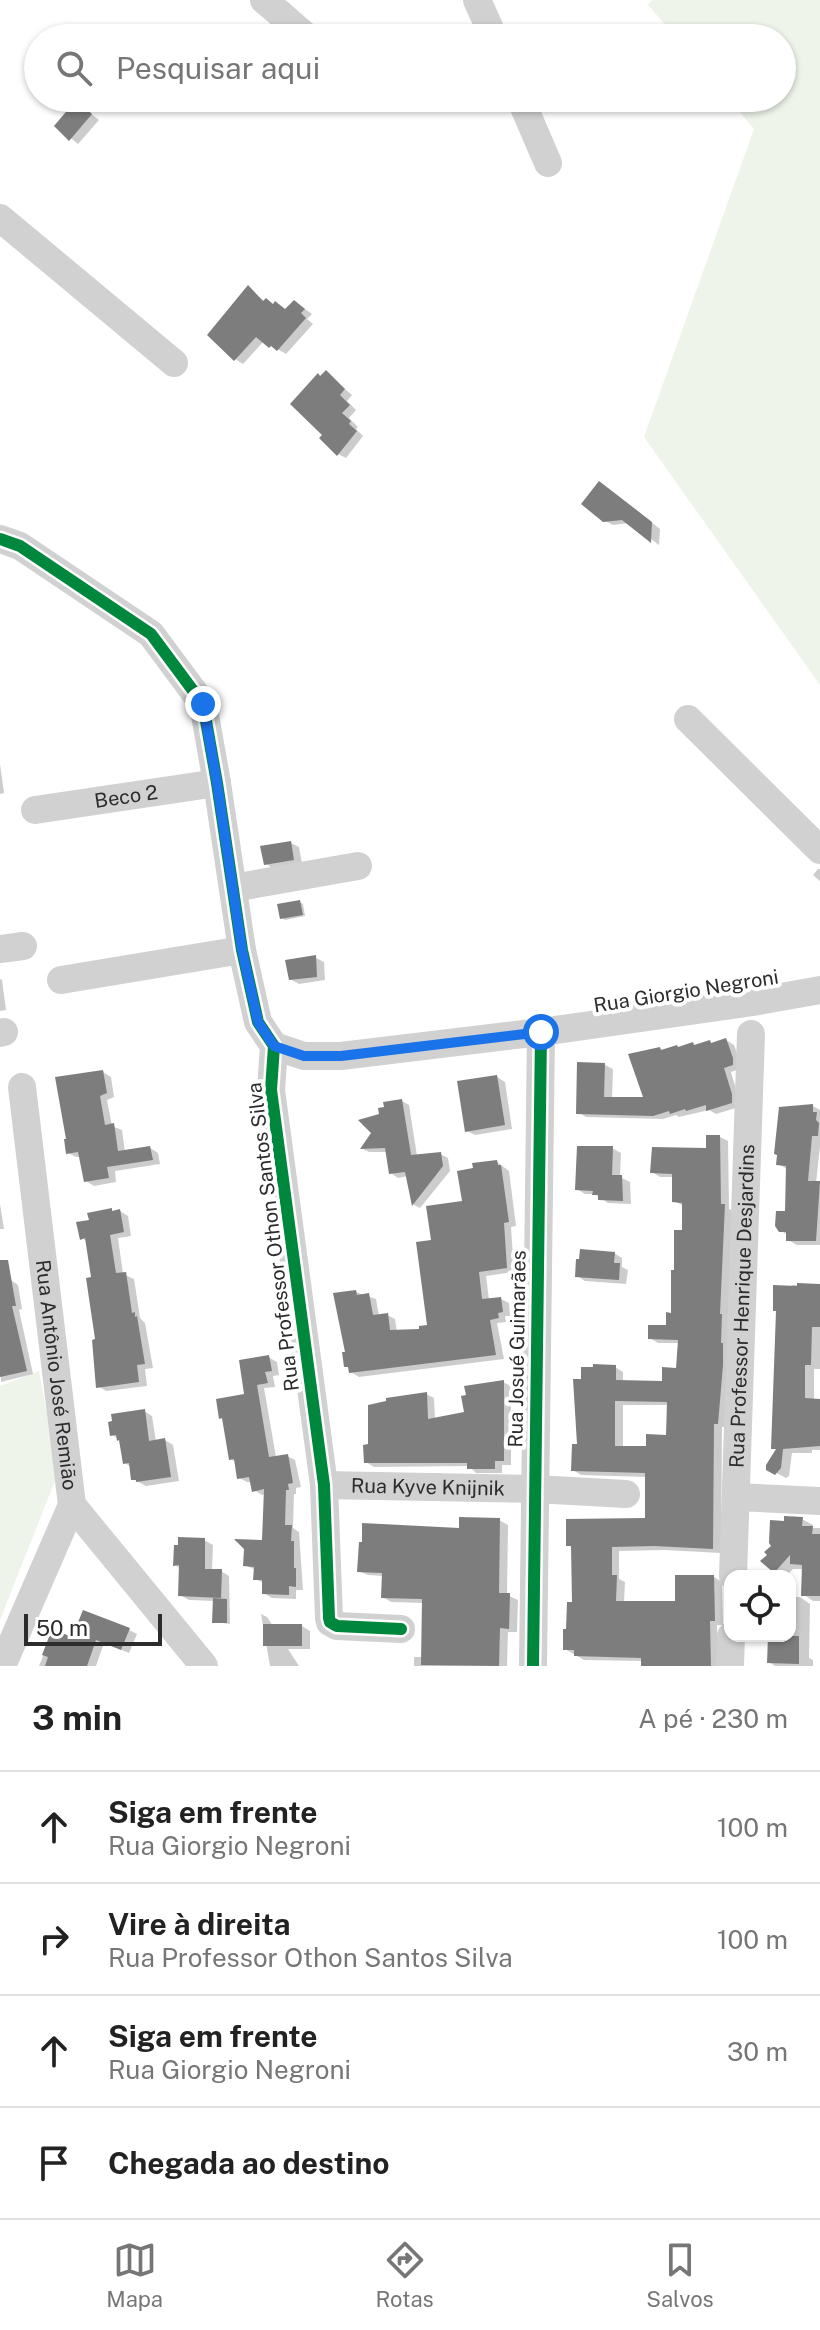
<!DOCTYPE html>
<html lang="pt">
<meta charset="utf-8">
<style>
body{margin:0;font-family:"Public Sans",sans-serif;background:#f2f2f2;color:#222}
.controls{position:absolute;right:24px;bottom:24px;display:grid;overflow:hidden;border-radius:16px;box-shadow:0 2px 6px #0004}
.controls button{width:72px;height:72px;display:grid;place-items:center;padding:0;border:0;border-bottom:2px solid #e0e0e0;background:#fff;color:#222;font:40px sans-serif}
.scale{position:absolute;left:24px;bottom:20px;width:138px;box-sizing:border-box;padding-left:8px;border:4px solid #2c2c2c;border-top:0;font-size:22px;line-height:28px;white-space:nowrap;color:#2c2c2c;-webkit-text-stroke:6px #fff;paint-order:stroke}
.stop{position:absolute;width:24px;height:24px;margin:-18px;border:6px solid #1a73e8;border-radius:50%;background:#fff}
.stop.end{background:#1a73e8;border-color:#fff;box-shadow:0 2px 8px #0008}
.list{margin:0;padding:0;list-style:none}
h2{display:flex;justify-content:space-between;align-items:center;height:104px;margin:0;padding:0 32px;font-size:34px}
h2 small{font-size:26px;font-weight:400;color:#767676}
.list li{display:grid;grid-template-columns:52px 1fr auto;gap:24px;align-items:center;box-sizing:border-box;height:112px;padding:0 32px;border-top:2px solid #e0e0e0}
.list b{display:block;font-size:30px;white-space:nowrap}
.list p{margin:0;font-size:26px;white-space:nowrap;color:#767676}
.list em{font-size:26px;font-style:normal;color:#767676}
.icon{flex:none;width:44px;height:44px;fill:none;stroke:currentColor;stroke-width:2;stroke-linecap:round;stroke-linejoin:round}
.map{position:relative;flex:none;width:820px;height:1666px;overflow:hidden}
.search{position:absolute;background:#fff;box-shadow:0 2px 6px #0004;left:24px;right:24px;top:24px;height:88px;display:flex;align-items:center;gap:20px;box-sizing:border-box;padding:0 28px;border-radius:44px;color:#767676;font-size:30px}
.sheet{height:552px;background:#fff}
nav{display:flex;justify-content:space-around;align-items:center;box-sizing:border-box;height:112px;border-top:2px solid #e0e0e0;background:#fff;font-size:22px;color:#767676}
nav a{display:grid;justify-items:center;gap:4px}
nav .on{color:#767676}
.map>svg:first-child{display:block}
.green{fill:#eef4ea}
.shadow{fill:#0003;fill-rule:evenodd}
.building{fill:#7d7d7d;fill-rule:evenodd}
.lines{fill:none;stroke-linecap:round;stroke-linejoin:round}
.minor{stroke:#d1d1d1;stroke-width:28}
.cycleway-casing{stroke:#fff;stroke-width:17}
.cycleway{stroke:#00873e;stroke-width:12}
.route{stroke:#1a73e8;stroke-width:10}
.labels{text-anchor:middle;dominant-baseline:central;stroke-width:8;stroke-linejoin:round;paint-order:stroke}
.street-label{font-size:20px;fill:#2c2c2c;stroke:#fff}
</style>
<div class="map">
<svg width="820" height="1666" viewBox="0 0 820 1666">
<rect width="100%" height="100%" fill="#fff"/>
<!-- green -->
<g class="green">
<path d="M652,0H820V685L644,437L754,129L728,98H782V38H677L648,5Z"/>
<path d="M39,1371L58,1473L0,1620V1386Z"/>
</g>
<!-- shadow -->
<g class="shadow">
<path d="M77,103L99,120L78,144L56,126Z"/>
<path d="M248,288L265,302L287,311L302,307L312,314L307,319L313,324L286,354L264,341L243,364L235,359Z"/>
<path d="M326,373L352,395L347,401L356,410L349,418L358,427L356,429L363,436L346,458L338,454L325,435L321,378Z"/>
<path d="M608,488L660,529L659,545L630,523L613,525L604,520Z"/>
<path d="M0,764L4,793L0,794Z"/>
<path d="M291,843L299,847L302,864L274,869L266,864Z"/>
<path d="M818,869H820V881L813,875Z"/>
<path d="M300,902L303,904L305,916L285,920L282,918Z"/>
<path d="M316,958L324,962L325,980L299,984L290,979Z"/>
<path d="M0,979L2,980L6,1010L0,1011Z"/>
<path d="M726,1040L734,1045L741,1064L740,1069L731,1072L739,1099V1107L716,1114L709,1110L679,1117L676,1115L663,1119L586,1117L578,1112L605,1065L613,1069L612,1099H645L660,1049L664,1051L713,1045Z"/>
<path d="M103,1072L111,1077L114,1097L107,1100L112,1126L122,1130L125,1152L150,1148L158,1153L160,1164L115,1171L116,1182L94,1186L86,1181L81,1157H76L68,1153Z"/>
<path d="M497,1077L505,1082L512,1129L475,1135L467,1131Z"/>
<path d="M402,1101L409,1105L417,1156L440,1154L448,1158L450,1171L420,1208L414,1205L408,1176L398,1178L391,1173L387,1152H369L363,1149L382,1116Z"/>
<path d="M813,1106L820,1110V1146L816,1183H820V1245H797L788,1240V1235L781,1231L787,1213V1169L778,1164Z"/>
<path d="M720,1137L728,1141L729,1209L733,1211L726,1427H722L721,1553L664,1550L619,1551V1579L625,1582L624,1603H677L714,1577L722,1582L723,1625H717L718,1663L721,1666H643V1661L584,1660L565,1649L574,1604L573,1548L568,1545L647,1520V1477L581,1475L573,1470L579,1446L615,1367L623,1372V1382L664,1383L678,1370L679,1343H658L650,1338L668,1327L673,1315L676,1272L684,1232V1206L674,1201V1177H660L652,1172L708,1150ZM623,1405H669L668,1437L648,1448H623Z"/>
<path d="M612,1148L621,1153L620,1177L630,1182L631,1204L608,1203L595,1194H585L577,1189Z"/>
<path d="M497,1162L509,1171L516,1226L511,1227L514,1272L486,1276L489,1300L501,1299L509,1303L510,1316H505L506,1322L497,1323L504,1359L359,1377L351,1372V1369L346,1366L356,1292L376,1299L379,1316L387,1315L395,1319L397,1332L421,1331L430,1327L433,1241Z"/>
<path d="M0,1204L4,1229H0Z"/>
<path d="M112,1211H120L128,1216L131,1236L118,1238L123,1274L134,1279L140,1318L145,1323L153,1368L145,1369L147,1386L106,1391L98,1386L93,1279L88,1242L82,1238L91,1221Z"/>
<path d="M614,1253L622,1258V1267L628,1270L626,1284L585,1281L577,1276Z"/>
<path d="M11,1280L18,1285L22,1309L19,1310L33,1374L1,1382L0,1282Z"/>
<path d="M792,1285L820,1286V1369H814V1401H820V1450H812V1453H792L789,1476L786,1478L769,1469L778,1450L773,1448Z"/>
<path d="M268,1357L277,1362L279,1375L273,1376L275,1387L264,1388L276,1457L287,1456L295,1460L301,1487L296,1488V1494H294L293,1528L299,1532L303,1590H296V1599L272,1598L264,1593V1583L255,1579L256,1570L245,1565L264,1542L266,1494L262,1495L254,1490L252,1482H247L239,1478L236,1462L230,1459L224,1420L221,1418L246,1396Z"/>
<path d="M503,1382L511,1386V1465H502V1473H476L469,1466L374,1467L366,1462L426,1394L434,1398L435,1420L467,1414Z"/>
<path d="M144,1411L152,1416L156,1442L165,1440L173,1445L179,1481L146,1486L133,1479L131,1467L125,1463L119,1439L112,1435Z"/>
<path d="M802,1519L813,1525V1528H820V1601H813L803,1594V1569H793L786,1576L775,1571Z"/>
<path d="M499,1520L508,1525L507,1595L518,1600L517,1632H508L507,1666H414V1657H423L424,1603L391,1602L383,1597L384,1576L368,1575L359,1571L461,1530Z"/>
<path d="M204,1540L213,1545L212,1571H221L229,1576L230,1624L214,1622L215,1601L189,1600L180,1595L181,1569L175,1565Z"/>
<path d="M790,1597H800L810,1604L809,1658L813,1660V1666H775L769,1662L770,1636H790Z"/>
<path d="M261,1614L267,1617L273,1626H302L310,1631V1649H288L299,1666H270Z"/>
<path d="M129,1630L137,1634L129,1653L104,1643L96,1666H39L53,1631L73,1639Z"/>
</g>
<!-- building -->
<g class="building">
<path d="M76,100L92,114L69,141L54,126Z"/>
<path d="M248,285L263,301L266,298L273,304L275,301L285,309L294,300L305,309L301,313L306,318L277,351L271,346L269,348L256,337L234,361L207,335Z"/>
<path d="M326,370L345,389L340,395L350,405L342,413L351,421L349,424L357,431L337,456L319,438L322,435L290,404L318,373L320,376Z"/>
<path d="M599,481L652,522L651,543L622,520L603,522L581,504Z"/>
<path d="M291,841L294,860L264,865L260,846Z"/>
<path d="M300,900L303,915L280,919L277,904Z"/>
<path d="M316,955L317,977L289,980L285,960Z"/>
<path d="M726,1038L733,1058V1065L724,1068L732,1094V1103L706,1111V1105L686,1111L685,1109L670,1114L669,1111L653,1116L576,1114L577,1062L605,1063L604,1097H643L628,1054L660,1047L661,1050L677,1045L678,1047L693,1042L694,1045L710,1040L711,1043Z"/>
<path d="M103,1070L107,1093L100,1096L105,1125L114,1123L118,1151L150,1146L153,1160L107,1167L109,1178L84,1182L78,1152L66,1154L64,1139H66L55,1077Z"/>
<path d="M497,1075L505,1125L465,1132L457,1081Z"/>
<path d="M402,1099L411,1155L441,1152L443,1166L412,1206L405,1172L389,1174L385,1148L360,1149L371,1133L358,1120L379,1114L378,1108L384,1107L383,1102Z"/>
<path d="M813,1104V1112H817L816,1120L819,1123L818,1136H812L808,1181H820L816,1241H786V1232H779L775,1226L776,1211H785L786,1166L776,1165L777,1155L774,1154L779,1107Z"/>
<path d="M706,1135H720L721,1204H725L720,1314H722L721,1343H723V1365L718,1424H714L713,1549L654,1546L612,1547V1575H617L616,1601H675V1575H714L715,1621H710L711,1666H641V1658L574,1656V1650H563V1629H566L567,1602H572L571,1546H566V1519L645,1518V1473L571,1471L572,1444H577L573,1379H581V1367H593V1364L616,1365V1380L662,1381V1367L676,1368L678,1340L648,1339V1325H666V1312L671,1313V1270H674V1230H682V1203L672,1202V1174L650,1173L652,1147L706,1148ZM615,1401L667,1402L666,1435L646,1434V1446H615Z"/>
<path d="M577,1146H613L612,1175H622L623,1201L598,1200V1195H592L593,1191L575,1190Z"/>
<path d="M497,1160L498,1165H501L509,1222L504,1223L507,1268L479,1272L482,1299L501,1297L503,1312L498,1313L499,1318L490,1320L496,1355L349,1373L348,1367H344L342,1352H345L333,1293L356,1290L357,1295L369,1293L373,1315L388,1313L390,1330L419,1329V1326L427,1325L416,1242L431,1240L426,1206L462,1201L457,1171L473,1168L472,1163Z"/>
<path d="M112,1208V1211L120,1209L124,1232L110,1235L116,1273L126,1272L132,1313L135,1312V1317L137,1316L145,1364L137,1365L139,1382L96,1388L92,1340L95,1339L86,1278L91,1277L85,1238L80,1240L76,1222L89,1220L87,1213Z"/>
<path d="M580,1249L615,1252L614,1263H620L619,1280L575,1277L576,1259H579Z"/>
<path d="M0,1260H8L16,1306H12L27,1371L0,1377Z"/>
<path d="M797,1283L820,1284V1327H812L811,1365H805V1398L820,1399V1446L783,1449L781,1468L775,1475L766,1470V1465L776,1449H771L776,1311H773V1285L797,1286Z"/>
<path d="M269,1355L272,1371L265,1372L268,1383L257,1385L269,1457L288,1454L293,1483L288,1484L289,1490H286L285,1525H292L291,1541H294V1568H296V1587L289,1586V1595L262,1594V1580H253L254,1567L243,1566L244,1549L234,1539L262,1540L264,1489L252,1492L249,1477L237,1479L234,1459L229,1460L222,1418L219,1419L216,1399L244,1394L239,1360Z"/>
<path d="M504,1380V1461H495V1469H467V1463H364L363,1445L368,1444V1405L386,1401V1398L427,1392L428,1419L464,1412L461,1396L466,1395L464,1386Z"/>
<path d="M145,1409L149,1441L165,1438L171,1477L136,1482V1480H131L129,1463L123,1464L119,1440L117,1441L116,1435L110,1436L108,1422L112,1421L111,1414Z"/>
<path d="M784,1516L803,1517L802,1526H813L812,1534H820V1596H801L802,1565L790,1564V1555L774,1573L760,1561L767,1555L764,1552L771,1546L769,1543L770,1520L784,1521Z"/>
<path d="M459,1517L500,1518L499,1593H510L509,1629L500,1628L499,1666L421,1665L422,1599L381,1598L382,1573L357,1572L359,1542H362V1523L459,1528Z"/>
<path d="M178,1537L205,1538V1569H222L221,1598L178,1596L179,1565L173,1566L174,1545H178Z"/>
<path d="M213,1598L227,1599V1623H212Z"/>
<path d="M83,1610L130,1628L121,1650L96,1640L87,1666H45L48,1657L42,1655L52,1629L72,1637Z"/>
<rect x="263" y="1624" width="39" height="22"/>
<path d="M768,1636H799V1664L767,1663Z"/>
</g>
<g class="lines">
<!-- minor -->
<g class="minor">
<path d="M264,0L308,38"/>
<path d="M477,0L494,38"/>
<path d="M520,98L548,163"/>
<path d="M0,218L174,363"/>
<path d="M0,539L20,546L151,634L203,704L217,783L242,950L258,1022L274,1046L271,1090L324,1485L329,1618L330,1622L337,1626L401,1629"/>
<path d="M688,719L820,850"/>
<path id="s1" d="M35,810L217,783"/>
<path d="M233,888L358,866"/>
<path d="M0,949L23,946"/>
<path d="M61,980L242,950"/>
<path d="M0,1033L4,1032"/>
<path d="M274,1046L304,1056H341L541,1032L753,1002L820,990"/>
<path id="s2" d="M22,1087L72,1505L204,1666"/>
<path id="s3" d="M324,1485L535,1489L626,1494"/>
<path d="M736,1497L820,1501"/>
<path id="s4" d="M733,1576L751,1034"/>
<path d="M2,1666L72,1505"/>
<path d="M533,1666L541,1032"/>
<path d="M730,1666L731,1636"/>
</g>
<!-- cycleway casing -->
<g class="cycleway-casing">
<g id="cycleway">
<path d="M0,539L20,546L151,634L203,704L217,783L242,950L258,1022L274,1046L271,1090L324,1485L329,1618L330,1622L337,1626L401,1629"/>
<path d="M533,1666L541,1032"/>
</g>
</g>
<!-- cycleway -->
<use href="#cycleway" class="cycleway"/>
</g>
<g class="lines">
<!-- route -->
<path class="route" d="M203,704L217,783L242,950L258,1022L274,1046L304,1056H341L541,1032"/>
</g>
<g class="labels">
<!-- street labels -->
<g class="street-label">
<text stroke="none"><textPath href="#s1" startOffset="92">Beco 2</textPath></text>
<text transform="translate(686 991) rotate(-9)">Rua Giorgio Negroni</text>
<text transform="translate(273 1237) rotate(-97)">Rua Professor Othon Santos Silva</text>
<text stroke="none"><textPath href="#s4" startOffset="270">Rua Professor Henrique Desjardins</textPath></text>
<text transform="translate(517 1349) rotate(-89)">Rua Josué Guimarães</text>
<text stroke="none"><textPath href="#s2" startOffset="290">Rua Antônio José Remião</textPath></text>
<text stroke="none"><textPath href="#s3" startOffset="104">Rua Kyve Knijnik</textPath></text>
</g>
</g>
</svg>
<div class="controls">
<button><svg class="icon" aria-label="locate" viewBox="0 0 24 24"><circle cx="12" cy="12" r="6"/><path d="M12 2v4M12 18v4M2 12h4M18 12h4"/></svg></button>
</div>
<div class="scale">50 m</div>
<div class="stop" style="left:541px;top:1032px"></div>
<div class="stop end" style="left:203px;top:704px"></div>
<div class="search"><svg class="icon" aria-label="search" viewBox="0 0 24 24"><circle cx="10" cy="10" r="6"/><path d="M15 15l6 6"/></svg>Pesquisar aqui</div>
</div>
<section class="sheet">
<h2>3 min<small>A pé · 230 m</small></h2>
<ul class="list">
<li><svg class="icon" aria-label="ahead" viewBox="0 0 24 24"><path d="M12 20V5M6 11l6-6 6 6"/></svg><div><b>Siga em frente</b><p>Rua Giorgio Negroni</p></div><em>100 m</em></li>
<li><svg class="icon" aria-label="right" viewBox="0 0 24 24"><path d="M7 20v-9h11M14 6l5 5-5 5"/></svg><div><b>Vire à direita</b><p>Rua Professor Othon Santos Silva</p></div><em>100 m</em></li>
<li><svg class="icon" aria-label="ahead" viewBox="0 0 24 24"><path d="M12 20V5M6 11l6-6 6 6"/></svg><div><b>Siga em frente</b><p>Rua Giorgio Negroni</p></div><em>30 m</em></li>
<li><svg class="icon" aria-label="arrive" viewBox="0 0 24 24"><path d="M6 21V4h12l-3 4 3 4H6"/></svg><div><b>Chegada ao destino</b></div></li>
</ul>
</section>
<nav>
<a class="on"><svg class="icon" aria-label="map" viewBox="0 0 24 24"><path d="M3 6l6-2 6 2 6-2v14l-6 2-6-2-6 2zM9 4v14M15 6v14"/></svg>Mapa</a>
<a><svg class="icon" aria-label="directions" viewBox="0 0 24 24"><path d="M12 3l9 9-9 9-9-9zM9 14v-3h6M13 9l2 2-2 2"/></svg>Rotas</a>
<a><svg class="icon" aria-label="saved" viewBox="0 0 24 24"><path d="M7 4h10v16l-5-4-5 4z"/></svg>Salvos</a>
</nav>
